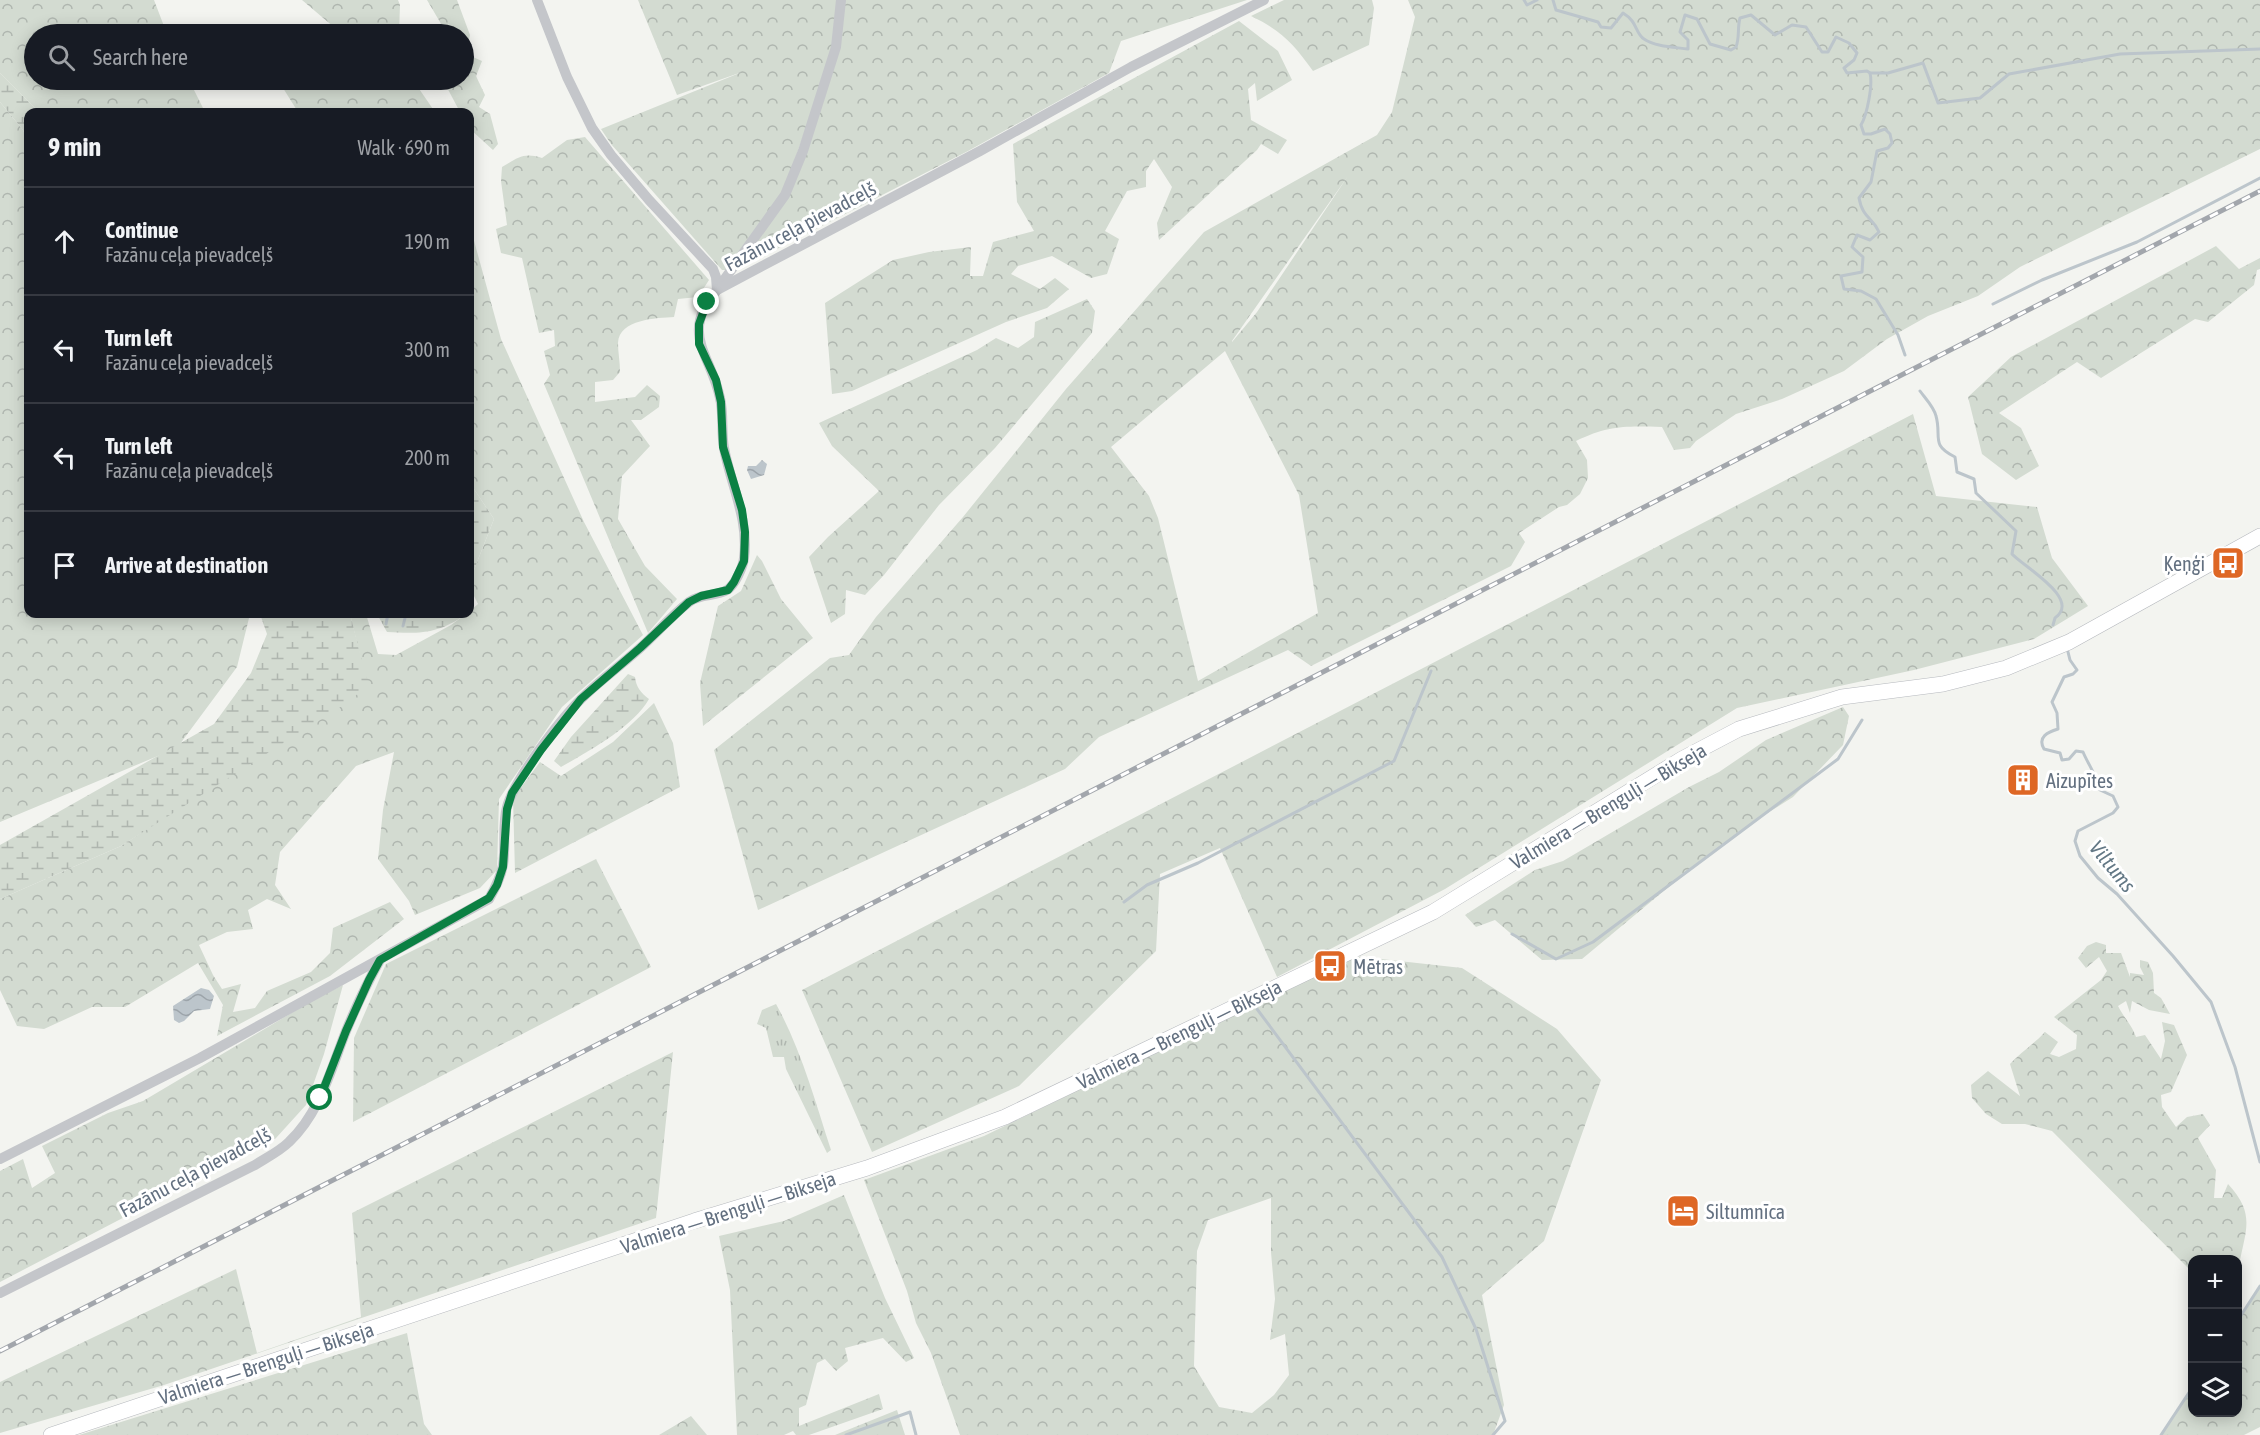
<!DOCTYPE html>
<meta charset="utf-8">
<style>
body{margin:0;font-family:"Asap Condensed",sans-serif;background:#20242c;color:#f1f3f6}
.controls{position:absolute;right:18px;bottom:18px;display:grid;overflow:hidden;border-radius:12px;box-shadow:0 3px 15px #0003}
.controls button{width:54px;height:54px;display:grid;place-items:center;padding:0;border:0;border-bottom:2px solid #363941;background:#171b24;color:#f1f3f6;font:30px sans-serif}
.stop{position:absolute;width:18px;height:18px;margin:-14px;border:4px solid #0b8043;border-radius:50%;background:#fff}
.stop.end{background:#0b8043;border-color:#fff;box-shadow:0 2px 6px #0008}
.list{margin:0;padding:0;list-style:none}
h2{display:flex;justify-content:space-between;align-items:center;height:78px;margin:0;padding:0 24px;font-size:26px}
h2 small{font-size:20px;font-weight:400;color:#9ea1a6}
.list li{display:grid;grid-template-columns:39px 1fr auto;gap:18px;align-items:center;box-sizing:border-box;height:108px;padding:0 24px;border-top:2px solid #363941}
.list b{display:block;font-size:22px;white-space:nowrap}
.list p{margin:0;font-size:20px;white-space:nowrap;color:#9ea1a6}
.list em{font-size:20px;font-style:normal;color:#9ea1a6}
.icon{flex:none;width:33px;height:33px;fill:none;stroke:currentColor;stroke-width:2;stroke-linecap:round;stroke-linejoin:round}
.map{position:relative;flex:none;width:2260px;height:1435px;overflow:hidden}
.search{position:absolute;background:#171b24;box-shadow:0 3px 15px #0003;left:24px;top:24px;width:450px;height:66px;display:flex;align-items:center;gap:15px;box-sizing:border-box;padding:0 21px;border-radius:33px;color:#9ea1a6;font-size:22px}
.panel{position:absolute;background:#171b24;box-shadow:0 3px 15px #0003;left:24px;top:108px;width:450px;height:510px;border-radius:12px}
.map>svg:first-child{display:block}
.grass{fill:url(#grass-tufts)}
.forest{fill:url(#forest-crowns);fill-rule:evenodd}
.wetland{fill:url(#wetland-marsh)}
.water{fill:url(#water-waves)}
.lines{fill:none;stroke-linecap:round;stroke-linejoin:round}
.stream{stroke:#bcc5cb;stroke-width:3}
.secondary-casing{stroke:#b6b9be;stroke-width:16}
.minor{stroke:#c4c6ca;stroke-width:10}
.secondary{stroke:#fff;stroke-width:15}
.rail-casing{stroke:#a2a6ac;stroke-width:5}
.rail{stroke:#fff;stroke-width:3;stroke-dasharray:9;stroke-linecap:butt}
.route{stroke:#0b8043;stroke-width:8}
.labels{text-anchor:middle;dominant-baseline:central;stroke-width:6;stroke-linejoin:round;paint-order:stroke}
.street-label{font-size:20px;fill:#637080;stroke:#fff}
.poi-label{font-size:20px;fill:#637080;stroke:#fff;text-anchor:start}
.water-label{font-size:21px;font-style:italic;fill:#637885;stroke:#fff}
</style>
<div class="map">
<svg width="2260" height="1435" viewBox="0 0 2260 1435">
<defs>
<pattern id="grass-tufts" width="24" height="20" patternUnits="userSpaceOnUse" patternTransform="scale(1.5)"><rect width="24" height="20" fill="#d3dbd1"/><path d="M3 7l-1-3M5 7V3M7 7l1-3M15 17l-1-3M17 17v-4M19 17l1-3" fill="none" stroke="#afb6af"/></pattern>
<pattern id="forest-crowns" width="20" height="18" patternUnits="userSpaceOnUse" patternTransform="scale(1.5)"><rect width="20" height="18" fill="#d3dbd1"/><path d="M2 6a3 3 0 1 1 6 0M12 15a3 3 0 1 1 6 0" fill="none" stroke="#afb6af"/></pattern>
<pattern id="wetland-marsh" width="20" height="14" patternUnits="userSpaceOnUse" patternTransform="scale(1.5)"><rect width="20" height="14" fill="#d3dbd1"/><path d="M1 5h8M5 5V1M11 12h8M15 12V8" fill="none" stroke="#afb6af"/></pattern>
<pattern id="water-waves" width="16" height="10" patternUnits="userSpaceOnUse" patternTransform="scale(1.5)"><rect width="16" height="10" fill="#bcc5cb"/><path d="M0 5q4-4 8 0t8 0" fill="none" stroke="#9ca4aa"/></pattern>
</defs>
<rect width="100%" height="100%" fill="#f3f4f0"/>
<!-- grass -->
<path class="grass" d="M776,1004C801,1049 815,1101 831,1150L827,1153L786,1069L784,1057H773L766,1028L757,1024L762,1010Z"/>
<!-- forest -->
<g class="forest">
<path d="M0,0H154L167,34H34V80H189L205,112H39L0,73Z"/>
<path d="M302,0H398L400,5L399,34H342Z"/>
<path d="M427,0H457L470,35L466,54L482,61L476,76L485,95L479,107L490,114L498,144L493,150L470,129V112H460L443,80H464V34H447Z"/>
<path d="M638,0H839L831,57L782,196L729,270H722L611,144L601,129L742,72L677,95Z"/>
<path d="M845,0H1247L1121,41L1109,73L968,151L740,268L787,196Z"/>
<path d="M1284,0H1372L1374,8L1369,45L1313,71C1293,43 1282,31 1251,16Z"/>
<path d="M1408,0H2260V149L2020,267L1978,296L1928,316L1887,339L1844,371L1782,399L1736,414L1696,441L1690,448L1674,450L1662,427C1626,426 1609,425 1576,441L1587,460L1588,478L1580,494L1567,505L1559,507L1519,533L1525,542L1511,566L1311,666L1288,650L1099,737L1065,769L758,910L714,750L830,658L849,655L876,617L963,517L1066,389L1204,232L1377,135L1392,112L1415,17ZM1348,176L1257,312L1232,342V341ZM1225,351L1299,495L1318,613L1198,681L1158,518L1149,496L1111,447Z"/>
<path d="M1239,21L1278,51L1292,80L1257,101L1255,83L1248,89L1251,120L1287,140L1278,154L1261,144L1257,150L1159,240L1157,223L1172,187L1154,159L1146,171V187L1127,191L1105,231L1119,239L1107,274L1091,278L1052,256L1018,266L1011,274L1040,289L1055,278L1069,289L1047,308L1006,322L852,391L832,394L825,303L893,260L929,252L971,247L970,276H983L993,242L1034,231L1017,202L1013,144Z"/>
<path d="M278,80H413L435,112H298Z"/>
<path d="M0,102L23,130L28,142V614H250L237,667L177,748L0,822Z"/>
<path d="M585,137L709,280L698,297L678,299L674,317C657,318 619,319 618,343C618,352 620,362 620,372L613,380L595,382V402L635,397L647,385L660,396L659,407L641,420H631L650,446L622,476L618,519L645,566L677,599L648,633L544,384L550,375L544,351L555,346L554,330L539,333L522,258L501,253L496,229L507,225L501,181L502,167C518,158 523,152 542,158L567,140Z"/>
<path d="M470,226L501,339L584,522L643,635L562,707L499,799L497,870L480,888L415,915L409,901L378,859L383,810L394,752L356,766L280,852L275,885L291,909L267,899L248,910L253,929L227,932L199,945L213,975L222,989L241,984L233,1012L255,1008L267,991L311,972L330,953L333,928L390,902L404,919L330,976L217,1036L223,1005L198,963L125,1007H92L44,1029L17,1026L0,990V899L121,846L367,684L350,614H366L378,654L396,655L451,625L466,614H470V611L478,604L470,588V580L494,519L470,483Z"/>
<path d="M2216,246L2239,269L2260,258V269L2257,270L2254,285L2208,322L2195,319L2101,378L2077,362L1999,413L2021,428L2039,466L2016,480L1982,454L1968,397L2011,357Z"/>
<path d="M1087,299L1095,311L1092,333L995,448L939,505L884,575L865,595L846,590L845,614L831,623L809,557L828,537L879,491L832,446L819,423L977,350L996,338L1018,348L1034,337L1035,322Z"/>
<path d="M1913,414L1936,496L2037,507L2052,558L2088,606L2034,639L1914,670L1737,708L1445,889L1277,977L1220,848L1160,874L1156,951L1019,1086L872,1152L802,990Z"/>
<path d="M757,555L762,561L781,599L813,638L703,726L700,683L718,606L741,591Z"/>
<path d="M654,703L673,743L680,787L515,873L513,798L540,762L561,776L613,742Z"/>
<path d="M1843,707L1849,716L1843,745L1793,797L1761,817L1701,860L1582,959L1542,960L1495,920L1476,927L1465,915L1535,870L1563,861L1689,787L1719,772L1766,740Z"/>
<path d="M596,859L651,967L353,1122L354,1038L386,964Z"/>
<path d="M2096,942L2106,945V953H2121L2130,977V973L2144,975L2140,967V960L2148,962L2153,973L2154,993L2161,998L2170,1014L2149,1010L2132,1001L2130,1013L2126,1001L2118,1006C2124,1018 2132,1025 2136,1037L2145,1035L2161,1059L2165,1041L2162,1022L2174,1025L2187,1055L2171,1092L2161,1095L2162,1107L2176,1127L2187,1117L2203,1114L2210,1125L2198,1138L2216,1170L2214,1198H2222L2228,1184C2254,1212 2247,1227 2240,1260L2230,1256L2228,1259L2192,1260V1272L2052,1131L2025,1124H2002L1986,1114L1972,1098L1971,1085L1988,1071L2020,1096L2010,1064C2021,1052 2034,1044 2045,1032L2058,1042L2050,1054L2059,1057L2076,1049L2077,1035L2054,1017L2101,980L2107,971L2099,957L2086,968L2078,958L2087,946Z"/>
<path d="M1354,956L1462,968L1557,1029L1601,1080L1544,1241L1482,1295L1504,1405L1493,1435H960L931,1353L916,1323L907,1291L864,1180L984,1136ZM1271,1198V1252L1275,1299L1270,1340L1285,1334L1289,1375L1274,1395L1252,1413L1219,1407L1194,1366L1197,1251L1208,1220Z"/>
<path d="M343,985L324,1054L306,1105L276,1138L0,1282V1171L23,1159L32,1188L55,1173L42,1146L108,1113L143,1101L315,999Z"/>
<path d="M673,1052L656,1218L164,1385L0,1433V1382L236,1269L257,1353L361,1317L352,1213Z"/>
<path d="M844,1195L885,1298L914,1358L906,1362L883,1338L845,1348L848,1361L836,1371L825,1359L817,1363L806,1405L799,1408V1426L879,1394L883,1409L809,1435H796L793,1431L784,1435H737L730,1290L719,1236L784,1221Z"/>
<path d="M2260,1286V1427L2244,1435H2161L2192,1388V1412H2238V1320Z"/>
<path d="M407,1333L424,1424L432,1435H79Z"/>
<path d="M897,1410L905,1435H835Z"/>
<path d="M691,1416L707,1435H659Z"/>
</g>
<!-- wetland -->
<g class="wetland">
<path d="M0,73L39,112H28V142L23,130L0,102Z"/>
<path d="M470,483L494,519L470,580Z"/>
<path d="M260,614H350L368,684L350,701L121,846L0,899V845L214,724L251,673L267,634Z"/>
<path d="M377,614H466C439,634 419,634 387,632Z"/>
<path d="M628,674L635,677C636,687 641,693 649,699C633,727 589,751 561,767L554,761L571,737Z"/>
</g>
<!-- water -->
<g class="water">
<path d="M762,460L767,464L764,475L751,479L747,470L748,466H756Z"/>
<path d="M201,988L209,990L214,996L210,1009L194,1011L184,1021L179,1023L174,1020L173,1006Z"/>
</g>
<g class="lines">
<!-- stream -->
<g class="stream">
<path d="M1524,0L1527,5L1537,0"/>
<path d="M1553,0L1556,10L1598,22L1601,27L1611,28L1623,13C1638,22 1635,33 1644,39C1656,47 1674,47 1688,49V40L1680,32L1685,15L1697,19L1710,44L1731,50L1736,47C1740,36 1737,29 1740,18L1751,15L1775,35L1792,25L1806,27L1822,52H1828L1836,37L1849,43L1857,53L1854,60L1844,68L1847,73L1867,71L1870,73C1873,85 1867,115 1861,125L1864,134H1871L1885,129L1890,134L1892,143L1888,148L1877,151L1871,182L1859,198C1863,219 1872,216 1879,232L1870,240L1857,235L1852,247L1863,257L1862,272L1841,276L1844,289L1861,291L1876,299L1898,335L1905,355"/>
<path d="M1870,73H1888L1923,63L1938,103L1980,98L2009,74L2120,54L2260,49"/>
<path d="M1993,304L2042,280L2137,242L2260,178"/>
<path d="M1920,391C1925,398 1934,407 1936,416C1942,437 1930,445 1955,457L1957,472L1974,479L1976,493L2016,531L2012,554C2024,567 2082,599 2055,618L2053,625"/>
<path d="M386,624L388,614"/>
<path d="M403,626L406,614"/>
<path d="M2068,652L2070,660L2077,670L2073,674L2064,677L2052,702L2057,713L2058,729C2048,732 2037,737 2044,749L2060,753L2062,760L2069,759L2076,751L2083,752C2088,764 2098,778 2100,790L2113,796L2118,807L2113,813L2078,831L2075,841L2080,856L2098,878L2117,894L2173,956L2211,1002L2235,1067L2260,1162"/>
<path d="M1124,902L1147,885L1198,863L1394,761L1431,671"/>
<path d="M1512,934L1556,959L1593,942L1838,759L1862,720"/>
<path d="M1257,1009L1442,1257L1476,1329L1505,1421L1493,1435"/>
<path d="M2238,1320L2260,1286"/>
<path d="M846,1435L910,1412L916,1435"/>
<path d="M2161,1435L2192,1388"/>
</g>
<!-- secondary casing -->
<g class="secondary-casing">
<path id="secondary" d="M51,1435L694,1221L867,1168L1005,1117L1433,912L1682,759L1739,729L1842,697L1943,684L2006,668L2069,642L2260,536"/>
</g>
<!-- minor -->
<g class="minor">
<path d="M537,0L567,77L592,128L611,155L649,200L713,269L716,277L717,290"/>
<path d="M719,287L785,195L803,151L836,47L841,0"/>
<path d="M0,1159L200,1058L489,899C495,888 501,877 503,865C506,846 502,825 507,807C514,780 560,720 581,699C599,681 620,666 639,649C656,634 671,616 689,602C701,593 715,597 727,590C735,585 743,567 744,558C749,519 731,486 724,448C721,432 724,415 720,398C711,354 679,334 717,290L980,151L1131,67L1264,0"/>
<path d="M0,1293L255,1165C266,1158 280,1151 289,1142C320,1113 331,1069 346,1031C356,1007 367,983 380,960"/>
</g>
<!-- secondary -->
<use href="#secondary" class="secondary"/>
<!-- rail casing -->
<g class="rail-casing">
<path id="rail" d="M0,1351L2260,191"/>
</g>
<!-- rail -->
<use href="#rail" class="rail"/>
</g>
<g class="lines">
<!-- route -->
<path class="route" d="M320,1098L346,1031L369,980L380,960L489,898L497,885L503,867L507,809L512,793L541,750L581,699L640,648L689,602L701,596L728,590L734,582L744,561L745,532L742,510L723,447L721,402L716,380L699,344V324L707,302"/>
</g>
<!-- icons -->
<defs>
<g id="bus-square" transform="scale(1.725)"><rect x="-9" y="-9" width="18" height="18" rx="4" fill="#de6725" stroke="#fff"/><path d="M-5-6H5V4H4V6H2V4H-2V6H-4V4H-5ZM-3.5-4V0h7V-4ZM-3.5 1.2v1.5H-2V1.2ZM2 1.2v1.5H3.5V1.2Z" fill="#fff"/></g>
<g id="building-square" transform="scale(1.725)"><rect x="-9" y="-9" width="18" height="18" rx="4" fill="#de6725" stroke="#fff"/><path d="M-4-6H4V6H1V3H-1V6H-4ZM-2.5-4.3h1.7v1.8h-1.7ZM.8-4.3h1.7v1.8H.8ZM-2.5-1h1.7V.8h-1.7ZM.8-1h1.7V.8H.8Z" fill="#fff"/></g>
<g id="hotel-square" transform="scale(1.725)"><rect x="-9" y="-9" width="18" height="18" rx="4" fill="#de6725" stroke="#fff"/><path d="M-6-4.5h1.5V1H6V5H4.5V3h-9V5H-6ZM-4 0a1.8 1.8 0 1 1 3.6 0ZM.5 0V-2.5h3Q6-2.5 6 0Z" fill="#fff"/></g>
</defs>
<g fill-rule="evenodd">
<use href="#bus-square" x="2228" y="563"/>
<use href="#building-square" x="2023" y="780"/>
<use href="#bus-square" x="1330" y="966"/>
<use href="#hotel-square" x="1683" y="1211"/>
</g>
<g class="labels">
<!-- street labels -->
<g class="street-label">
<text transform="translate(800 226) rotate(-28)">Fazānu ceļa pievadceļš</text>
<text transform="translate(1608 806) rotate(-31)">Valmiera — Brenguļi — Bikseja</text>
<text transform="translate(1179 1034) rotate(-26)">Valmiera — Brenguļi — Bikseja</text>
<text transform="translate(195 1172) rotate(-28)">Fazānu ceļa pievadceļš</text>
<text transform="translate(728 1212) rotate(-18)">Valmiera — Brenguļi — Bikseja</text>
<text transform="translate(266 1363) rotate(-18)">Valmiera — Brenguļi — Bikseja</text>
</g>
<!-- poi labels -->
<g class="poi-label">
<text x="2205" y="563" text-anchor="end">Ķeņģi</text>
<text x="2046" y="780">Aizupītes</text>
<text x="1353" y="966">Mētras</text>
<text x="1706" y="1211">Siltumnīca</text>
</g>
<!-- water labels -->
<g class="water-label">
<text transform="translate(2113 866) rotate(51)">Viltums</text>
</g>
</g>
</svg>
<div class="controls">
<button>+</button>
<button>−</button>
<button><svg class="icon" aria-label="layers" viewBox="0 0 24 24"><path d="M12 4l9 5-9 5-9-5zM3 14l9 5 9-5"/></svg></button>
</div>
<div class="stop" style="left:320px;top:1098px"></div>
<div class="stop end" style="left:707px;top:302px"></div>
<div class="search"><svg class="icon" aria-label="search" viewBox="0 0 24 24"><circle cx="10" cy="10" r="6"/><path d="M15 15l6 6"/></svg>Search here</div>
<section class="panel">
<h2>9 min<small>Walk · 690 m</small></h2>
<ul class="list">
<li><svg class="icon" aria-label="ahead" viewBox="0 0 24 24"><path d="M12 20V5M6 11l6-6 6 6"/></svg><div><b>Continue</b><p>Fazānu ceļa pievadceļš</p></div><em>190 m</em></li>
<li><svg class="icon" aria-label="left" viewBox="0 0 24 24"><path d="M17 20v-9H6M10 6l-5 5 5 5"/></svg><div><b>Turn left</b><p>Fazānu ceļa pievadceļš</p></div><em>300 m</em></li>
<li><svg class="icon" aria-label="left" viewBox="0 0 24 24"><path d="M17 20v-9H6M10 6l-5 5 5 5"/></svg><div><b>Turn left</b><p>Fazānu ceļa pievadceļš</p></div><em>200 m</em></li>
<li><svg class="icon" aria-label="arrive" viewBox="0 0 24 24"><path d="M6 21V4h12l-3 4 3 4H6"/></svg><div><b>Arrive at destination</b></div></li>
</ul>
</section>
</div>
